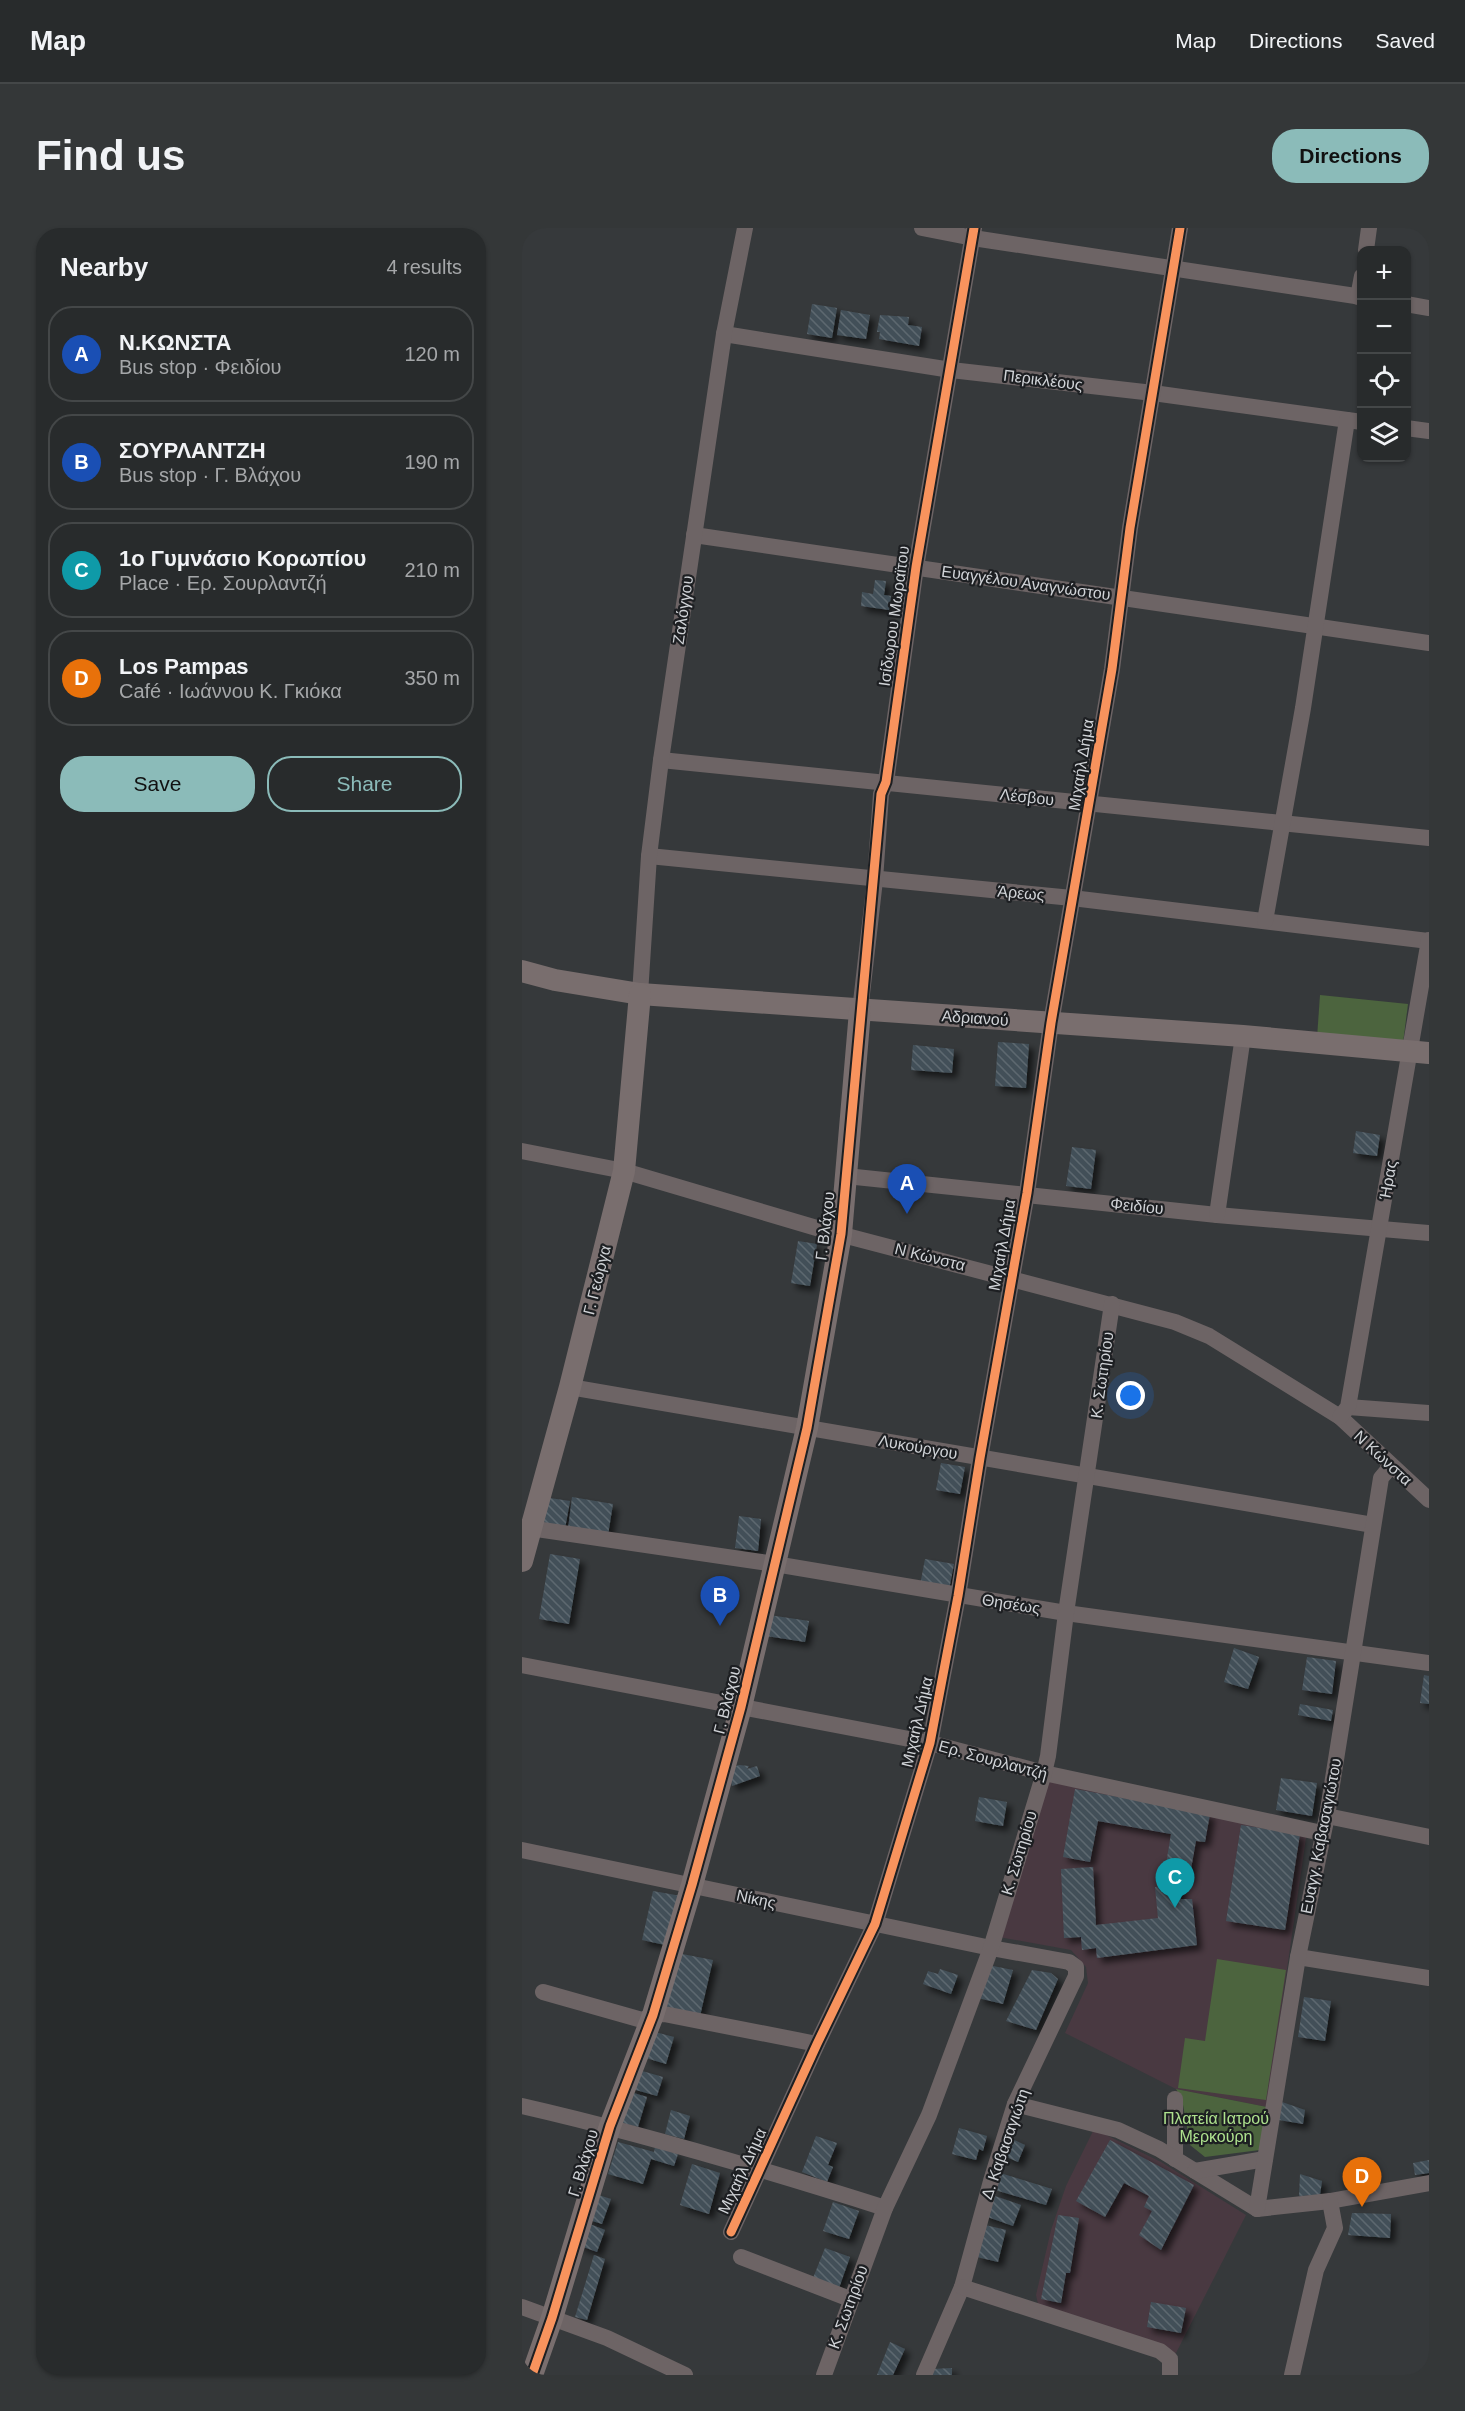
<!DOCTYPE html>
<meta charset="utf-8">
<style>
body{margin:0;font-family:Helvetica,sans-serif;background:#343738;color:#f1f3f6}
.controls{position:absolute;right:18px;top:18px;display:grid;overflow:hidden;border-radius:12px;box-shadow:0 2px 4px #0004}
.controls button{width:54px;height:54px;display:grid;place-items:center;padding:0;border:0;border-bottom:2px solid #444748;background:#282b2c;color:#f1f3f6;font:30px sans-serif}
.you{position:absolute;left:609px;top:1168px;width:21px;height:21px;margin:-15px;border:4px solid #fff;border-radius:50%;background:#1a73e8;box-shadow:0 0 0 9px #1a73e833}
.badge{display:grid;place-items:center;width:39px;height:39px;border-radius:50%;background:#8bbbb9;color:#fff;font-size:20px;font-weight:700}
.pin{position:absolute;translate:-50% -50px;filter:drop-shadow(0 2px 3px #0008)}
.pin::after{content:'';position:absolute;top:32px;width:21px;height:18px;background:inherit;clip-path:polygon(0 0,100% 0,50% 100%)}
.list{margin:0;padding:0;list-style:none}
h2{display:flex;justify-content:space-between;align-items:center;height:78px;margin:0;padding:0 24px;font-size:26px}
h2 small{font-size:20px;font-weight:400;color:#a5a7a9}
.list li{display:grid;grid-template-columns:39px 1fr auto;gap:18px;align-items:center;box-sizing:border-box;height:96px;margin:0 12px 12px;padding:0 12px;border:2px solid #444748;border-radius:24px}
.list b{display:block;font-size:22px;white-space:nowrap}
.list p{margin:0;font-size:20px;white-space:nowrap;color:#a5a7a9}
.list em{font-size:20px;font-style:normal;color:#a5a7a9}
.actions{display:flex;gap:12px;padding:18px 24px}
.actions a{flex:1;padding:14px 0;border:2px solid #8bbbb9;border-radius:24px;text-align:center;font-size:21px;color:#8bbbb9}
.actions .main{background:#8bbbb9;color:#111}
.icon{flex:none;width:33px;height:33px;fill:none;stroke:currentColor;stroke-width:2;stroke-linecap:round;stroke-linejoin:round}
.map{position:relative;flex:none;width:907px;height:2147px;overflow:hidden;border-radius:24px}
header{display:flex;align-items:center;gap:36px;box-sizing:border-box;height:84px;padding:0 30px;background:#282b2c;border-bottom:2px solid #444748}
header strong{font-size:28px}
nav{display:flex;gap:33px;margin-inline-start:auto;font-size:21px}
.intro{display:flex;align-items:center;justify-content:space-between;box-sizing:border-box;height:144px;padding:0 36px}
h1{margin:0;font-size:42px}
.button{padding:15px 27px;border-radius:24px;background:#8bbbb9;color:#111;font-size:21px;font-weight:700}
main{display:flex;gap:36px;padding:0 36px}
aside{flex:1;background:#282b2c;border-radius:24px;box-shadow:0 2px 4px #0004}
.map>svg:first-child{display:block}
.education{fill:#493941}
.park{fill:#4c643e}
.building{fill:url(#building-back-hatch);filter:url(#shadow)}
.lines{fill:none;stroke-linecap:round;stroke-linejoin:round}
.street{stroke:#6d6465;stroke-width:16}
.secondary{stroke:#796e6e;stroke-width:22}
.cycleway-casing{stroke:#1d1f22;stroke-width:13}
.cycleway{stroke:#f8935d;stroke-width:9}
.labels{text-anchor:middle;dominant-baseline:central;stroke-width:4.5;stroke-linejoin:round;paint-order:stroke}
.street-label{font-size:16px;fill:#d0d3d7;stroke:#1d1f22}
.park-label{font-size:16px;fill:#aee28e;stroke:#1d1f22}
</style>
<header>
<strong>Map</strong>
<nav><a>Map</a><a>Directions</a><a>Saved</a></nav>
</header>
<div class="intro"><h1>Find us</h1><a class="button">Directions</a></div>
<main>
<aside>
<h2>Nearby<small>4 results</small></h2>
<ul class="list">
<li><span class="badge" style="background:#1a4fb4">A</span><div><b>Ν.ΚΩΝΣΤΑ</b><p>Bus stop · Φειδίου</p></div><em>120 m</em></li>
<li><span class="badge" style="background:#1a4fb4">B</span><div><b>ΣΟΥΡΛΑΝΤΖΗ</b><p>Bus stop · Γ. Βλάχου</p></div><em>190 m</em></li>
<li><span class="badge" style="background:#0f9aa8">C</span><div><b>1ο Γυμνάσιο Κορωπίου</b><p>Place · Ερ. Σουρλαντζή</p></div><em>210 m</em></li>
<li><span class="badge" style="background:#e8710a">D</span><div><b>Los Pampas</b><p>Café · Ιωάννου Κ. Γκιόκα</p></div><em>350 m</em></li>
</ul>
<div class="actions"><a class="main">Save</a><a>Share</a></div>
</aside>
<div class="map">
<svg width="907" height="2147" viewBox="0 0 907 2147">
<defs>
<pattern id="building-back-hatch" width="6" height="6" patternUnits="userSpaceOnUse" patternTransform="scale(1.5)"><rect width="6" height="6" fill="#435059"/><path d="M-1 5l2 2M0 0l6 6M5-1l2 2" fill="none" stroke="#5d6870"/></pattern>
<filter id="shadow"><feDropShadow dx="5" dy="5" stdDeviation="3" flood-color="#0009"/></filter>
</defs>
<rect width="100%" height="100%" fill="#36393b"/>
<!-- education -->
<g class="education">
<path d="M525,1553L785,1603L745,1879L654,1861L543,1805L566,1755L564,1739L549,1722L477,1709Z"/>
<path d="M572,1901L639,1934L724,1987L654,2125L516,2076L514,2067L529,2002L544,1958Z"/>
</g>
<!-- park -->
<g class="park">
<path d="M798,767L886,776L881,815L795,810Z"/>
<path d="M695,1731L764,1742L744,1872L656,1860L663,1810L683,1813Z"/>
<path d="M654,1861L745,1879L738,1922L683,1929L668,1917L660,1871Z"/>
</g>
<!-- building -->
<g class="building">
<path d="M290,76L315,80L310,110L285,106Z"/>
<path d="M319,82L348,87L344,111L315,107Z"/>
<path d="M358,87L387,89L386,97L400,99L397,118L357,111L358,104H355Z"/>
<path d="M353,352L364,353L362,367L369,368L367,382L339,378L340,364L351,366Z"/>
<path d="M476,814L507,816L504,860L473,858Z"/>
<path d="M391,817L432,821L430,845L389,842Z"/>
<path d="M834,903L858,907L855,928L831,925Z"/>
<path d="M550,919L574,922L569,961L544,958Z"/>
<path d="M276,1013L295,1016L288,1058L269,1055Z"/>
<path d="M419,1235L443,1239L438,1266L414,1262Z"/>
<path d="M21,1269L48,1273L43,1301L17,1297Z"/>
<path d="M50,1269L91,1276L86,1307L46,1301Z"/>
<path d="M217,1288L239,1291L236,1323L213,1320Z"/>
<path d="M28,1326L58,1331L47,1396L17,1391Z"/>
<path d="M403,1331L432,1336L427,1362L398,1357Z"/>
<path d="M247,1387L287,1393L283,1414L244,1408Z"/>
<path d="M712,1420L737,1429L726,1461L702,1454Z"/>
<path d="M785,1429L814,1433L810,1466L780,1462Z"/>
<path d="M902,1447L907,1448V1476L898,1475Z"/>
<path d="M778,1476L811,1482L809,1493L776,1487Z"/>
<path d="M217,1537L227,1538L225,1541L235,1538L238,1548L210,1558L205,1541Z"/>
<path d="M759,1550L795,1555L790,1588L754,1582Z"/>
<path d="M553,1561L688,1586L683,1614L674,1613L667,1652L642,1648L649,1606L576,1593L568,1634L541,1629Z"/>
<path d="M457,1569L485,1574L481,1598L453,1593Z"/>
<path d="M719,1597L778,1606L763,1702L704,1693Z"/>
<path d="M571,1639L574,1697L636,1690L633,1659L658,1656L659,1671H670L675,1717L575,1730L574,1720L560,1722L559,1709L542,1710L539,1641Z"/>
<path d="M131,1663L159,1668L143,1717L120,1712Z"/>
<path d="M155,1725L191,1732L178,1788L143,1780Z"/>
<path d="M466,1737L491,1742L481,1776L456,1770Z"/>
<path d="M418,1741L436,1747L429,1766L401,1756L406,1743L416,1746Z"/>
<path d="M510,1742L529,1745L536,1751L514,1802L484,1793Z"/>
<path d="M782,1769L809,1773L803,1813L776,1809Z"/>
<path d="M129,1803L152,1809L144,1836L124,1830Z"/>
<path d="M113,1841L141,1849L135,1868L107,1860Z"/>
<path d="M105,1863L125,1869L116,1899L96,1894Z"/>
<path d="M760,1874L783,1882L781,1896L757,1892Z"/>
<path d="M149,1882L168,1888L162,1911L143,1906Z"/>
<path d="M437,1900L465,1908L461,1923L457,1921L454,1932L430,1926Z"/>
<path d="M294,1908L315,1915L306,1937L311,1939L305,1954L280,1944Z"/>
<path d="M488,1910L503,1917L496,1934L480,1927Z"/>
<path d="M588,1912L672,1957L639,2022L617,2007L630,1983L622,1979L627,1968L602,1955L583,1989L554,1973Z"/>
<path d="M96,1914L132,1924L133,1919L156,1926L152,1938L129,1931L121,1956L86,1946Z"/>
<path d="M907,1932V1945L893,1947L891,1935Z"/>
<path d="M170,1936L198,1945L187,1986L158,1977Z"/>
<path d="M478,1945L530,1961L524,1977L473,1962Z"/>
<path d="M778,1946L800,1953L798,1967L777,1968Z"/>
<path d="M73,1966L89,1971L80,1996L64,1991Z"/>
<path d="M467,1966L499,1977L491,1998L460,1987Z"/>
<path d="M311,1974L337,1983L327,2011L301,2003Z"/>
<path d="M830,1985L869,1986L868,2010L826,2007Z"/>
<path d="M536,1987L557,1990L548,2045H544L539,2075L519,2071Z"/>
<path d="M65,1995L83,2002L75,2024L56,2017Z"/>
<path d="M463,1997L484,2002L476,2034L455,2029Z"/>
<path d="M303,2020L328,2029L317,2060L291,2050Z"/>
<path d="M72,2027L83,2031L65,2092L53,2089Z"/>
<path d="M629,2074L664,2080L659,2105L625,2099Z"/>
<path d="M368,2114L383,2121L371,2147H355Z"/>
<path d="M430,2140V2147H406L410,2141Z"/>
</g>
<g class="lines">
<!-- street -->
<g class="street">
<path d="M400,0L451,10L840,69"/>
<path d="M844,22L847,0"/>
<path d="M836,69L840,48"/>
<path d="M884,76L907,80"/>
<path d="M202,106L429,142L631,165L840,194"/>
<path d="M884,200L907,203"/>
<path d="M172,307L907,415"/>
<path d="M139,532L907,610"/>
<path d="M127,628L550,670L907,713"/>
<path d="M743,693L781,480L825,192"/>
<path d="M118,766L127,628L139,532L202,106L223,0"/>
<path d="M338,783L353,652L359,566L364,554L394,339L452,0"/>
<path d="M0,923L102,943L298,1001L653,1094L687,1108L818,1189L907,1272"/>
<path d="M324,948L695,987L907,1005"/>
<path d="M695,987L721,808"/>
<path d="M48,1159L851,1297"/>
<path d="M826,1179L907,1185"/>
<path d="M818,1189L826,1179L907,712"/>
<path d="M0,1299L253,1336L544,1385L907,1435"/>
<path d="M0,1437L408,1515L522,1545L800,1605"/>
<path d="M805,1588L907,1609"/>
<path d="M0,1622L469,1720L536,1732L547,1734L554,1739V1748L493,1876L469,1953L440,2059L402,2147"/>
<path d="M776,1729L907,1750"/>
<path d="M21,1764L120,1792L131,1787L142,1786L295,1816"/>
<path d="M653,1871V1931"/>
<path d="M493,1876L596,1902L637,1921L735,1981L808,1973L907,1955"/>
<path d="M0,1878C123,1906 243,1942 363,1980"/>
<path d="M673,1943L743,1931"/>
<path d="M735,1981L776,1729L805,1588L859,1250L869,1238"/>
<path d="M209,2004L295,1816L353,1696L408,1515L436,1368L458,1230L505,965L529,795L590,441L608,300L658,0"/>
<path d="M219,2029L328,2071"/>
<path d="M440,2059L638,2123L648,2131V2147"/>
<path d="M0,2079L85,2110L163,2147"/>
<path d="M302,2147L363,1980L407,1887L469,1720L522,1545L526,1528L544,1385L590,1076"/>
<path d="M770,2147L794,2042L813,2000L808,1973"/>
</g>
<!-- secondary -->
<g class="secondary">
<path d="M0,743L33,752L118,766L721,808L907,825"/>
<path d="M0,1333L48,1159L102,943L118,766"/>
<path d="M10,2147L30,2090L88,1898L131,1787L170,1657L219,1479L285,1200L319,1006L338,783"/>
</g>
<!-- cycleway casing -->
<g class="cycleway-casing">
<g id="cycleway">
<path d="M209,2004L295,1816L353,1696L408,1515L436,1368L458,1230L505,965L529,795L590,441L608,300L658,0"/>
<path d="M10,2147L30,2090L88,1898L131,1787L170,1657L219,1479L285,1200L319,1006L359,566L364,554L394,339L452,0"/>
</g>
</g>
<!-- cycleway -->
<use href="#cycleway" class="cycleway"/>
</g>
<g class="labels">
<!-- street labels -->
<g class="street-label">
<text transform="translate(521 152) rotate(7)">Περικλέους</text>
<text transform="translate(504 355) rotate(8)">Ευαγγέλου Αναγνώστου</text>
<text transform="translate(161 382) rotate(-82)">Ζαλόγγου</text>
<text transform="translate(372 388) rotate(-82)">Ισίδωρου Μωραϊτου</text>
<text transform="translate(559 537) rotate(-81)">Μιχαήλ Δήμα</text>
<text transform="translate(505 569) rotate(6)">Λέσβου</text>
<text transform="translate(499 665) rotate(5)">Άρεως</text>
<text transform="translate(453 790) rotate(4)">Αδριανού</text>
<text transform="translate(866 952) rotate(-80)">Ήρας</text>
<text transform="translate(615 978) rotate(6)">Φειδίου</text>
<text transform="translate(303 998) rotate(-83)">Γ. Βλάχου</text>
<text transform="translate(480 1017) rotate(-80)">Μιχαήλ Δήμα</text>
<text transform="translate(408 1029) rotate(14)">Ν Κώνστα</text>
<text transform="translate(75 1052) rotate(-76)">Γ. Γεώργα</text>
<text transform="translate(580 1147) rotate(-82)">Κ. Σωτηρίου</text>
<text transform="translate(396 1219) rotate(10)">Λυκούργου</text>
<text transform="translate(861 1230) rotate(43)">Ν Κώνστα</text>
<text transform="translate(489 1376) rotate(9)">Θησέως</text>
<text transform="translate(205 1472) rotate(-76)">Γ. Βλάχου</text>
<text transform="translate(395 1494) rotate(-77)">Μιχαήλ Δήμα</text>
<text transform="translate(471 1532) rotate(15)">Ερ. Σουρλαντζή</text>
<text transform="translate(799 1608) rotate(-79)">Ευαγγ. Καβασαγιώτου</text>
<text transform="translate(497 1625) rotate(-73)">Κ. Σωτηρίου</text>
<text transform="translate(234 1671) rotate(12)">Νίκης</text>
<text transform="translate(483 1916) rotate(-71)">Δ. Καβασαγιώτη</text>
<text transform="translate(61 1935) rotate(-73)">Γ. Βλάχου</text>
<text transform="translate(220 1943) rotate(-65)">Μιχαήλ Δήμα</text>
<text transform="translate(326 2079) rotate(-70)">Κ. Σωτηρίου</text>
</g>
<!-- park labels -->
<g class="park-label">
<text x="694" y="1890">Πλατεία Ιατρού<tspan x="694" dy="18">Μερκούρη</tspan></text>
</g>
</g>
</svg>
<div class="controls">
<button>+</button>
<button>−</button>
<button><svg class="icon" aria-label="locate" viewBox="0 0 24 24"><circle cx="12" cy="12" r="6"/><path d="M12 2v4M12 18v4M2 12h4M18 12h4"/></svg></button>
<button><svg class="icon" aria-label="layers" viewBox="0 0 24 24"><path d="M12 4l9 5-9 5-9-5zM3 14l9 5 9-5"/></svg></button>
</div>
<div class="you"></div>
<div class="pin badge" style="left:385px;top:986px;background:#1a4fb4">A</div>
<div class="pin badge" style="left:198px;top:1398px;background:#1a4fb4">B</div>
<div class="pin badge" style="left:653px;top:1680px;background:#0f9aa8">C</div>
<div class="pin badge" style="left:840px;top:1979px;background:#e8710a">D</div>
</div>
</main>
